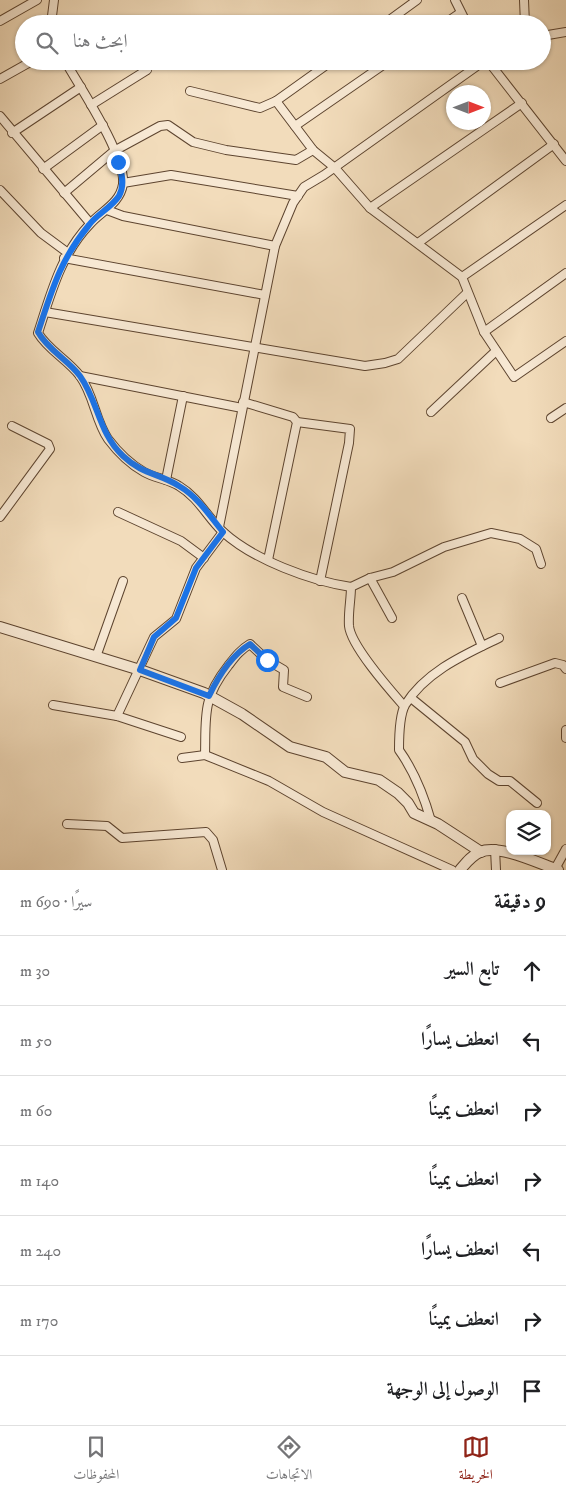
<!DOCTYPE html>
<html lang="ar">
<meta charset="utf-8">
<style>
body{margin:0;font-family:"IM FELL DW Pica",Amiri,serif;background:#f2f2f2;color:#202124;direction:rtl}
.controls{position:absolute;right:15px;bottom:15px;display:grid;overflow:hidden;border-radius:10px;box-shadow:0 1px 4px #0004}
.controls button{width:45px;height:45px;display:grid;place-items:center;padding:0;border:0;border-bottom:1px solid #e0e0e0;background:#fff;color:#202124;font:25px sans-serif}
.compass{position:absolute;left:446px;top:85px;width:45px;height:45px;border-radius:50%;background:#fff;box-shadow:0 1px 4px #0004;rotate:90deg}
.stop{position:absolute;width:15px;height:15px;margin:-11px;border:4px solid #1a73e8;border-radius:50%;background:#fff}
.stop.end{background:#1a73e8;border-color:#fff;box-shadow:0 1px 5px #0008}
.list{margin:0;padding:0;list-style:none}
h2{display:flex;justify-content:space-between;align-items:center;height:65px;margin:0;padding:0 20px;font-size:21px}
h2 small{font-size:16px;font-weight:400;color:#757577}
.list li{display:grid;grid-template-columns:32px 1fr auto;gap:15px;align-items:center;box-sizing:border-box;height:70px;padding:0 20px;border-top:1px solid #e0e0e0}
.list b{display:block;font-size:19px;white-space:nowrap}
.list em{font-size:16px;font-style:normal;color:#757577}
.icon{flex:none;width:28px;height:28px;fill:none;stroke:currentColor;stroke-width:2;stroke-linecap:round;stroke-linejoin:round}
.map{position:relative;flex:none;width:566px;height:870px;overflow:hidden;direction:ltr}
.search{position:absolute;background:#fff;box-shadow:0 1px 4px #0004;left:15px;right:15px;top:15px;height:55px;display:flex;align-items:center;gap:12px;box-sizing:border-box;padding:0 18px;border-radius:28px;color:#757577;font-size:19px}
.sheet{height:555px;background:#fff}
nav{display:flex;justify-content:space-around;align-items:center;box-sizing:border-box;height:70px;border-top:1px solid #e0e0e0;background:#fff;font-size:14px;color:#757577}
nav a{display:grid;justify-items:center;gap:2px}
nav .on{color:#8f2418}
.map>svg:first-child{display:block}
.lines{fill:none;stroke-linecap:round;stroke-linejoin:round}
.minor-casing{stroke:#5d442f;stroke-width:10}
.tertiary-casing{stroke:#5d442f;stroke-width:12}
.minor{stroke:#f7e8d3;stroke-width:8}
.tertiary{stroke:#f7e8d3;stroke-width:10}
.route{stroke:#1a73e8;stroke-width:6}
</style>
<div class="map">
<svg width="566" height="870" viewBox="0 0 566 870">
<rect width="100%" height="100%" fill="#f2dcbb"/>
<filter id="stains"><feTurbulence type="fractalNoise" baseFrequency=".004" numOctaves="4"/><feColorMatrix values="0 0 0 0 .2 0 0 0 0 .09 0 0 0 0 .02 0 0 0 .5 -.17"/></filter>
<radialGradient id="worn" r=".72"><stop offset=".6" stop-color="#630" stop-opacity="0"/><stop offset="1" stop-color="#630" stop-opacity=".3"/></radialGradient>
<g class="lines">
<!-- minor casing -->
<g class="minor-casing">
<g id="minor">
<path d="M455,0L467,24"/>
<path d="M524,0L525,24"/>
<path d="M0,21L37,0"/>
<path d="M51,24L54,0"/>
<path d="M384,24L417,0"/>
<path d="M444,24L460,13"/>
<path d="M542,36L566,32"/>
<path d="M65,61C80,87 126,156 123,184C120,204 101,211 90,224C61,254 51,293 38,333C48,350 68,360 80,376C94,395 95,420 108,439C117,451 130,464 144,472C154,478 168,479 179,486C199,498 207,517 223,532C254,560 311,581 351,587"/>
<path d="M488,61L566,161"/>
<path d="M0,79L32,61"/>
<path d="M190,91L260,108L276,101L332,61"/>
<path d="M276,101L313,150L335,168L370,208L462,277L484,332L514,377L566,341"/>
<path d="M91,105L147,70"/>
<path d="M0,116L90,223"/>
<path d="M295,126L389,61"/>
<path d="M12,133L81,87"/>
<path d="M43,169L103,125"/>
<path d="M123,183L171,175L298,196"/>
<path d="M0,190L41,233L68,253"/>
<path d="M64,193L114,151L160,126L168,125L193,142L226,150L296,160L313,150"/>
<path d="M370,208L522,103"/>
<path d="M107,210L123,216L275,246"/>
<path d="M418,243L554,144"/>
<path d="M64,258L265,295"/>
<path d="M462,277L566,205"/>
<path d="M45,312L365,366L385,363L398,359L467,293"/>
<path d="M484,332L566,273"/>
<path d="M80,376L242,408"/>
<path d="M243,402L293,417L297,422L268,560"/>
<path d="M431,412L496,351"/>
<path d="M551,418L566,408"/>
<path d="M297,422L350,429L349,443L320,581"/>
<path d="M166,480L183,396"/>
<path d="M118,512L181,541L204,558"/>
<path d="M0,517L50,449L48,444L12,426"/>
<path d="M219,527L275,246L293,203L304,187L324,175L484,61"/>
<path d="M370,578L392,618"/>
<path d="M462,598L482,646"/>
<path d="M96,657L123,581"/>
<path d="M500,683L555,663L563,665L566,669"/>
<path d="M411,698L465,742L473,759L488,774L499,781H510L537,803"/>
<path d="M53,705L117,716L181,737"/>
<path d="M404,706C390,690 351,646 349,626C348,613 351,599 351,587L370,578L393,572L444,547L491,533L520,539L536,549L541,564"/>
<path d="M117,716L154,637L176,619L196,568L223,532"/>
<path d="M566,730V738"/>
<path d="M205,755C206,716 202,699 228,666C235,657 240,650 250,644L267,660L284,670L283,687L307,697"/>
<path d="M182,758L205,755L269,781L323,812L452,870"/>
<path d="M431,821C424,796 414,771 399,750C399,738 399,716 405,705C426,671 466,654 499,638"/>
<path d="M67,824L107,826L122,838L206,832L213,840L222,870"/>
<path d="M495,849L496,870"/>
<path d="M555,869L566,849"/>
</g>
</g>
<!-- tertiary casing -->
<g class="tertiary-casing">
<g id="tertiary">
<path d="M0,627L140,670L204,693L242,714L290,747L326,757L345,772L379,780L398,793L408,803L414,813L438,824L481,852"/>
<path d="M460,870C466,863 471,856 480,852C499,844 538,863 558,870"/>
</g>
</g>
<!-- minor -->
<use href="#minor" class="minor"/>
<!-- tertiary -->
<use href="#tertiary" class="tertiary"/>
</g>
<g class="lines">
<!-- route -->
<path class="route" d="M118,162C122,173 125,185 119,196C111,208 97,214 89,225C60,260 52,290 38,332C48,350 68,360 80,376C98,401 99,434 123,456C143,475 159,473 179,486C198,497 209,515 223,532L196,568L176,618L154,637L140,670L209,696C218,677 232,655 250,644L267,660"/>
</g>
<rect width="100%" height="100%" filter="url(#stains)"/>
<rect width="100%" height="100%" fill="url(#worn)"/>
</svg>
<div class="controls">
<button><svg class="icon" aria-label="layers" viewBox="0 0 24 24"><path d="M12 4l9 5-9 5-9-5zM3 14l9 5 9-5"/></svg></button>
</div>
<svg class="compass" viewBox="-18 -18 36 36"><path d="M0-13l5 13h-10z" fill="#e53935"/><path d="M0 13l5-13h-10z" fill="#757577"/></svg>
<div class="stop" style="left:267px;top:660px"></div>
<div class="stop end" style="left:118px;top:162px"></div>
<div class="search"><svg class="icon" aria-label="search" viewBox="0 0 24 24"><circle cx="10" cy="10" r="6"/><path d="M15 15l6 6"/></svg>ابحث هنا</div>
</div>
<section class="sheet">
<h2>9 دقيقة<small>سيرًا · 690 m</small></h2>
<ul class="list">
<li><svg class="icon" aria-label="ahead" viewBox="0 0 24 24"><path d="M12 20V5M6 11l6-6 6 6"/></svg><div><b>تابع السير</b></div><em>30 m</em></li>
<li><svg class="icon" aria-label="left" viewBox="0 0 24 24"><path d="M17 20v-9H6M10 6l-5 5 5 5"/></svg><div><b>انعطف يسارًا</b></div><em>50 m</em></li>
<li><svg class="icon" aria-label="right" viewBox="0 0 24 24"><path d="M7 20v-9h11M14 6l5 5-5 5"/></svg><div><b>انعطف يمينًا</b></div><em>60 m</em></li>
<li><svg class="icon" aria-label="right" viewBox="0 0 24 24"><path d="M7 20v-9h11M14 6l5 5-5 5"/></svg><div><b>انعطف يمينًا</b></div><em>140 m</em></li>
<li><svg class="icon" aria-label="left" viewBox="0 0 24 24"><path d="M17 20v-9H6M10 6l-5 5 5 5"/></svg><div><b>انعطف يسارًا</b></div><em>240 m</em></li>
<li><svg class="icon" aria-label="right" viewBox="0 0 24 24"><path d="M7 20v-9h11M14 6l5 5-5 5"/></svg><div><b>انعطف يمينًا</b></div><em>170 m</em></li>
<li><svg class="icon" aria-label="arrive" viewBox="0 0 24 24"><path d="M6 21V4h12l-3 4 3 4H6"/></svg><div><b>الوصول إلى الوجهة</b></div></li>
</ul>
</section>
<nav>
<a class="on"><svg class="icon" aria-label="map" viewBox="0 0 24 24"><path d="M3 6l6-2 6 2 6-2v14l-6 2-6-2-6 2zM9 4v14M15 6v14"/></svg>الخريطة</a>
<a><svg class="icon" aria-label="directions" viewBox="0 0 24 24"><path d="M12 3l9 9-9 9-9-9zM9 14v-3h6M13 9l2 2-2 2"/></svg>الاتجاهات</a>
<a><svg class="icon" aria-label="saved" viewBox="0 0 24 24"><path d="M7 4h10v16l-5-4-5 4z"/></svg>المحفوظات</a>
</nav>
